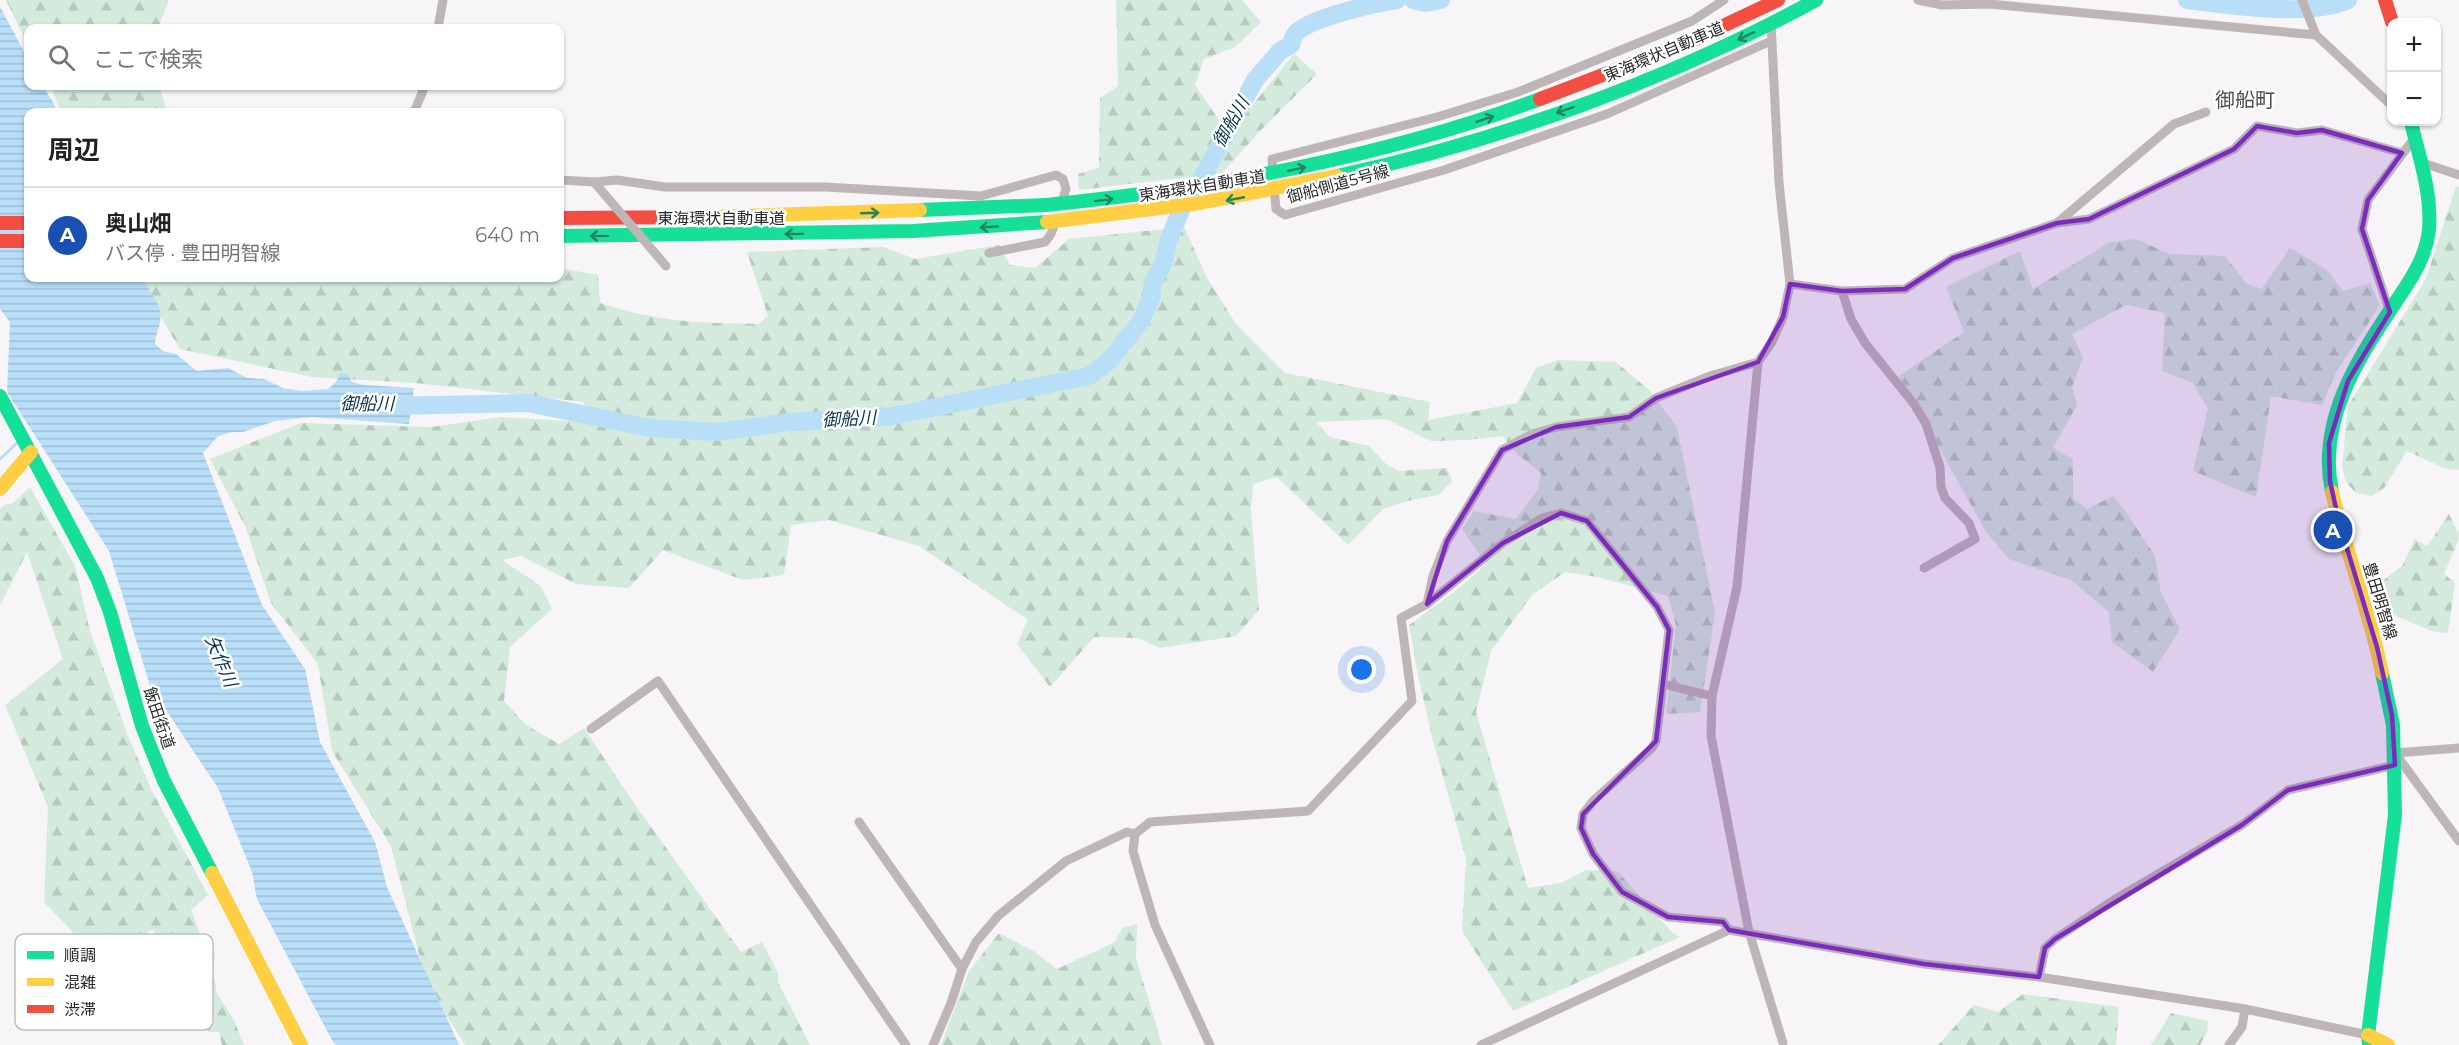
<!DOCTYPE html>
<html lang="ja">
<meta charset="utf-8">
<style>
body{margin:0;font-family:Montserrat,"Noto Sans JP",sans-serif;background:#f6f6f6;color:#222}
.controls{position:absolute;right:18px;top:18px;display:grid;overflow:hidden;border-radius:12px;box-shadow:0 2px 4px #0004}
.controls button{width:54px;height:54px;display:grid;place-items:center;padding:0;border:0;border-bottom:2px solid #e0e0e0;background:#fff;color:#222;font:30px sans-serif}
.you{position:absolute;left:1362px;top:670px;width:21px;height:21px;margin:-15px;border:4px solid #fff;border-radius:50%;background:#1a73e8;box-shadow:0 0 0 9px #1a73e833}
.badge{display:grid;place-items:center;width:39px;height:39px;border-radius:50%;background:#db2777;color:#fff;font-size:20px;font-weight:700}
.pin{position:absolute;translate:-50% -50%;border:3px solid #fff;box-shadow:0 2px 6px #0006}
.list{margin:0;padding:0;list-style:none}
h2{display:flex;justify-content:space-between;align-items:center;height:78px;margin:0;padding:0 24px;font-size:26px}
h2 small{font-size:20px;font-weight:400;color:#767676}
.list li{display:grid;grid-template-columns:39px 1fr auto;gap:18px;align-items:center;box-sizing:border-box;height:96px;padding:0 24px;border-top:2px solid #e0e0e0}
.list b{display:block;font-size:22px;white-space:nowrap}
.list p{margin:0;font-size:20px;white-space:nowrap;color:#767676}
.list em{font-size:20px;font-style:normal;color:#767676}
.icon{flex:none;width:33px;height:33px;fill:none;stroke:currentColor;stroke-width:2;stroke-linecap:round;stroke-linejoin:round}
.map{position:relative;flex:none;width:2459px;height:1045px;overflow:hidden}
.search{position:absolute;background:#fff;box-shadow:0 2px 4px #0004;left:24px;top:24px;width:540px;height:66px;display:flex;align-items:center;gap:15px;box-sizing:border-box;padding:0 21px;border-radius:12px;color:#767676;font-size:22px}
.panel{position:absolute;background:#fff;box-shadow:0 2px 4px #0004;left:24px;top:108px;width:540px;height:174px;border-radius:12px}
.map>svg:first-child{display:block}
.forest{fill:url(#forest-firs)}
.water{fill:url(#water-rules)}
.lines{fill:none;stroke-linecap:round;stroke-linejoin:round}
.stream{stroke:#b8def8;stroke-width:3}
.river{stroke:#b8def8;stroke-width:18}
.street{stroke:#beb6b6;stroke-width:9}
.fast{stroke:#16e098;stroke-width:14}
.slow{stroke:#ffcf43;stroke-width:14}
.jam{stroke:#f24e42;stroke-width:14}
.street-bridge{stroke:#beb6b6;stroke-width:9}
.fast-bridge{stroke:#16e098;stroke-width:14}
.slow-bridge{stroke:#ffcf43;stroke-width:14}
.jam-bridge{stroke:#f24e42;stroke-width:14}
.oneway{stroke:#208461}
.marked{fill:#7b2cbf;fill-opacity:0.2;stroke:#7b2cbf;stroke-width:4.5;stroke-linejoin:round}
.labels{text-anchor:middle;dominant-baseline:central;stroke-width:5;stroke-linejoin:round;paint-order:stroke}
.street-label{font-size:16px;fill:#29282a;stroke:#fff}
.water-label{font-size:18px;font-style:italic;fill:#07354d;stroke:#fff}
.quarter-label{font-size:20px;fill:#4e4a4e;stroke:#fff}
.key{fill:#fff;stroke:#bfbebf;stroke-width:1.5}
.key-label{font-size:16px;fill:#29282a}
</style>
<div class="map">
<svg width="2459" height="1045" viewBox="0 0 2459 1045">
<defs>
<pattern id="forest-firs" width="22" height="20" patternUnits="userSpaceOnUse" patternTransform="scale(1.5)"><rect width="22" height="20" fill="#d3eadd"/><path d="M5 1l3.5 6h-7zM16 11l3.5 6h-7z" fill="#b5c9be"/></pattern>
<pattern id="water-rules" width="6" height="5" patternUnits="userSpaceOnUse" patternTransform="scale(1.5)"><rect width="6" height="5" fill="#b8def8"/><path d="M0 2.5h6" fill="none" stroke="#9ebed5"/></pattern>
</defs>
<rect width="100%" height="100%" fill="#f7f5f7"/>
<!-- forest -->
<g class="forest">
<path d="M6,0H169L158,28H28V45Z"/>
<path d="M1116,0H1242L1261,22L1235,47L1204,59L1195,85L1219,120L1237,124L1294,54L1317,74L1261,130L1222,173L1079,190L1078,174L1099,168L1100,98L1118,86Z"/>
<path d="M50,86H160L166,112H62Z"/>
<path d="M2456,186L2459,187V470L2446,469L2407,451L2384,488L2371,496L2356,493L2346,482L2342,467L2348,406L2426,279Z"/>
<path d="M1184,227L1207,278L1236,324L1285,373L1430,402L1428,420L1517,403L1536,368L1558,360L1616,362L1649,390L1677,427L1715,613L1700,712L1666,714L1676,625L1668,596L1597,577L1565,572L1532,595L1491,651L1476,712L1528,888L1561,883L1586,870L1617,871L1673,933L1680,937L1513,1011L1462,931L1466,859L1432,737L1417,671L1409,625L1454,592L1486,564L1462,529L1474,511L1516,519L1538,489L1541,473L1515,452L1503,436L1467,440L1431,441L1386,419L1316,422L1330,437L1369,446L1386,464L1398,471L1447,468L1452,481L1439,495L1407,501L1383,509L1348,545L1277,477L1253,484L1251,510L1259,610L1236,636L1161,648L1137,638L1094,637L1050,687L1017,644L1028,620L919,546L829,520L791,525L784,575L743,580L663,550L629,588L576,584L521,556L502,560L541,586L552,609L510,647L504,701L526,725L559,744L584,728L631,799L741,952L762,942L778,973V982L810,1045H465L427,985L391,846L332,751L318,664L271,603L246,528L210,459L301,423L431,427L501,417L587,422L584,402L416,383L312,377L180,349L137,278H560V268L598,275L600,303C657,322 700,323 759,324L768,316L747,252L883,247L915,259L999,245L1010,265L1035,268L1069,239Z"/>
<path d="M2136,239L2169,254L2225,256L2247,284L2262,289L2290,248L2327,270L2343,291L2370,283L2380,305L2335,374L2322,405L2271,396L2256,497L2193,471L2208,409L2193,383L2162,371L2165,313L2126,305L2072,334L2083,358L2072,387L2077,405L2053,448L2073,459V498L2087,509L2113,496L2124,509L2155,556L2161,593L2180,629L2153,672L2112,642L2109,612L2071,580L2009,559L1986,532L1899,376L1964,332L1946,287L2020,251L2033,289L2110,242Z"/>
<path d="M30,487L75,566L90,631L128,736L153,793L208,895L191,910L202,939L215,954L213,972L217,994L234,1020L244,1045H222L219,1032H209L188,1014L183,994L153,929L100,960L44,902L48,807L5,705L63,659L27,552L0,605V509L4,505L13,503Z"/>
<path d="M2449,514L2459,534V539L2444,574L2455,583L2448,633L2434,632L2387,612L2382,581L2402,566L2415,539L2427,546Z"/>
<path d="M1137,924L1136,958L1162,1045H941L969,971L999,933L1035,952L1057,969L1115,942L1122,928Z"/>
<path d="M2023,994L2119,1007L2116,1045H1938L1974,1005L1998,1012Z"/>
<path d="M2171,1013L2208,1021L2207,1032L2200,1045H2151Z"/>
</g>
<!-- water -->
<path class="water" d="M0,7L28,59V86H43L55,106L56,112H28V278H143C149,293 163,303 160,321C159,330 155,336 155,344L163,351L176,354L197,371L228,368L247,378L264,379L283,388L302,391L328,389L336,382L340,373L348,374L352,382L364,385L414,388L409,424L311,417L275,421L243,432H232L218,436L203,453L262,605L305,669L320,742L375,842L387,887L459,1045H336L333,1042L257,899L252,872L218,788L150,686L109,551L7,392L10,322L0,309Z"/>
<g class="lines">
<!-- stream -->
<path class="stream" d="M0,459L18,442"/>
<!-- river -->
<g class="river">
<path d="M1413,0L1425,3L1441,0"/>
<path d="M2187,0C2231,5 2308,18 2348,0"/>
<path d="M387,406L528,403L649,428L717,432L790,422L887,417L1089,376L1109,361L1141,321L1152,296V285L1163,264L1169,239L1183,205L1188,195L1199,183L1255,80L1280,51L1291,45C1292,42 1292,39 1294,36C1302,19 1377,3 1397,0"/>
</g>
<!-- street -->
<g class="street">
<path d="M1918,0L1942,5L1990,4L2316,35"/>
<path d="M2302,0L2316,35L2392,106"/>
<path d="M1771,23L1779,183L1790,284L1783,317L1772,342L1758,362L1737,587L1712,696L1711,736L1749,932L1783,1043"/>
<path d="M438,28L443,0"/>
<path d="M414,112L425,86"/>
<path d="M2423,163L2459,175"/>
<path d="M1273,174L1272,159L1437,117L1518,92L1692,21L1724,0"/>
<path d="M560,180L594,182L617,180L665,187H825L981,196L1056,175L1063,179L1066,189L1061,205"/>
<path d="M1274,188L1276,209L1285,215L1444,170L1607,114L1771,41"/>
<path d="M2057,223L2174,124L2206,112"/>
<path d="M989,253L1045,242L1051,234L1056,221"/>
<path d="M1790,284L1842,291L1905,289L1953,258L2057,223L2089,219L2234,149L2257,126L2297,133L2322,130L2402,153"/>
<path d="M1842,291L1851,319L1865,343L1914,404L1926,424L1940,467L1941,487L1945,498L1969,523L1975,539L1924,568"/>
<path d="M2390,312L2362,229L2368,200L2415,137"/>
<path d="M1427,604L1433,576L1447,541L1502,450L1532,434L1556,427L1629,417L1656,398L1710,376L1758,362"/>
<path d="M1663,684L1712,696"/>
<path d="M591,729L658,681L906,1045"/>
<path d="M2395,753L2459,841"/>
<path d="M2395,753L2459,748"/>
<path d="M859,822L962,969"/>
<path d="M2039,977L2045,948L2055,939L2114,900L2242,825L2288,790L2395,765"/>
<path d="M933,1045L951,1003L962,969L976,942L998,916L1066,861L1127,832L1135,834"/>
<path d="M1210,1045L1155,925L1133,851L1135,834L1150,822L1308,811L1412,701L1401,618L1427,604L1503,543L1542,518L1561,513L1587,521L1657,607L1669,630L1656,741L1652,748L1593,801L1583,814L1581,828L1593,854L1622,892L1668,917L1723,922L1729,930"/>
<path d="M1481,1045L1729,930L1924,964L2039,977L2245,1009L2368,1035"/>
<path d="M2229,1045L2242,1027L2245,1009"/>
</g>
<!-- fast -->
<g class="fast">
<path d="M920,210L1046,205"/>
<path d="M560,236L913,231L1047,222"/>
<path d="M0,396L97,578L110,612L142,726L164,781L212,873"/>
<path d="M2332,492C2317,421 2357,360 2395,303C2410,281 2426,258 2429,230C2432,193 2419,157 2411,122"/>
<path d="M2369,1045L2368,1035L2395,815L2393,725L2382,673"/>
</g>
<!-- slow -->
<g class="slow">
<path d="M710,217L920,210"/>
<path d="M0,489L31,452"/>
<path d="M2332,492C2346,553 2370,612 2382,673"/>
<path d="M212,873L301,1045"/>
<path d="M2368,1035L2388,1045"/>
</g>
<!-- jam -->
<g class="jam">
<path d="M2385,0L2392,22"/>
<path d="M560,218L710,217"/>
<path d="M0,223H28"/>
<path d="M0,241H28"/>
</g>
<!-- street-bridge -->
<path class="street-bridge" d="M594,182L666,266"/>
<!-- fast-bridge -->
<g class="fast-bridge">
<path d="M1337,176C1500,141 1669,80 1816,0"/>
<path d="M1046,205C1214,188 1381,158 1540,99"/>
</g>
<!-- slow-bridge -->
<path class="slow-bridge" d="M1047,222L1200,203L1337,176"/>
<!-- jam-bridge -->
<path class="jam-bridge" d="M1540,99L1689,42L1778,0"/>
</g>
<!-- one-way arrows -->
<defs><path id="oneway-shaft" d="M-6 0H5M1.5-3L5.5 0L1.5 3" fill="none" stroke-width="1.6" stroke-linecap="round" stroke-linejoin="round" transform="scale(1.5)"/></defs>
<g class="oneway">
<use href="#oneway-shaft" transform="translate(1746 36) rotate(155)"/>
<use href="#oneway-shaft" transform="translate(1565 110) rotate(161)"/>
<use href="#oneway-shaft" transform="translate(1485 119) rotate(-18)"/>
<use href="#oneway-shaft" transform="translate(1297 169) rotate(-12)"/>
<use href="#oneway-shaft" transform="translate(1235 199) rotate(169)"/>
<use href="#oneway-shaft" transform="translate(1104 200) rotate(-7)"/>
<use href="#oneway-shaft" transform="translate(870 213) rotate(-2)"/>
<use href="#oneway-shaft" transform="translate(989 227) rotate(176)"/>
<use href="#oneway-shaft" transform="translate(794 234) rotate(179)"/>
<use href="#oneway-shaft" transform="translate(599 236) rotate(179)"/>
</g>
<!-- marked area -->
<path class="marked" d="M2257,126L2297,133L2322,130L2402,153L2368,200L2362,229L2390,312L2348,381L2329,443L2330,481L2339,522L2377,647L2392,715L2395,765L2288,790L2242,825L2055,939L2045,948L2039,977L1924,964L1729,930L1723,922L1668,917L1622,892L1593,854L1581,828L1583,814L1656,741L1669,630L1657,607L1587,521L1561,513L1503,543L1427,604L1447,541L1502,450L1556,427L1629,417L1656,398L1758,362L1783,317L1790,284L1842,291L1905,289L1953,258L2057,223L2089,219L2234,149Z"/>
<g class="labels">
<!-- street labels -->
<g class="street-label">
<text transform="translate(1664 52) rotate(-23)">東海環状自動車道</text>
<text transform="translate(1338 184) rotate(-15)">御船側道5号線</text>
<text transform="translate(1202 186) rotate(-9)">東海環状自動車道</text>
<text x="721" y="218">東海環状自動車道</text>
<text transform="translate(2380 601) rotate(73)">豊田明智線</text>
<text transform="translate(159 718) rotate(71)">飯田街道</text>
</g>
<!-- water labels -->
<g class="water-label">
<text transform="translate(1231 122) rotate(-60)">御船川</text>
<text x="367" y="404">御船川</text>
<text transform="translate(849 419) rotate(-3)">御船川</text>
<text transform="translate(221 661) rotate(67)">矢作川</text>
</g>
<!-- quarter labels -->
<g class="quarter-label">
<text x="2245" y="100">御船町</text>
</g>
</g>
<!-- legend -->
<rect x="15" y="934" width="198" height="96" rx="9" class="key"/>
<rect x="27" y="951" width="27" height="8" fill="#16e098"/>
<rect x="27" y="978" width="27" height="8" fill="#ffcf43"/>
<rect x="27" y="1005" width="27" height="8" fill="#f24e42"/>
<g class="key-label">
<text x="64" y="961">順調</text>
<text x="64" y="988">混雑</text>
<text x="64" y="1015">渋滞</text>
</g>
</svg>
<div class="controls">
<button>+</button>
<button>−</button>
</div>
<div class="you"></div>
<div class="pin badge" style="left:2333px;top:530px;background:#1a4fb4">A</div>
<div class="search"><svg class="icon" aria-label="search" viewBox="0 0 24 24"><circle cx="10" cy="10" r="6"/><path d="M15 15l6 6"/></svg>ここで検索</div>
<section class="panel">
<h2>周辺<small></small></h2>
<ul class="list">
<li><span class="badge" style="background:#1a4fb4">A</span><div><b>奥山畑</b><p>バス停 · 豊田明智線</p></div><em>640 m</em></li>
</ul>
</section>
</div>
